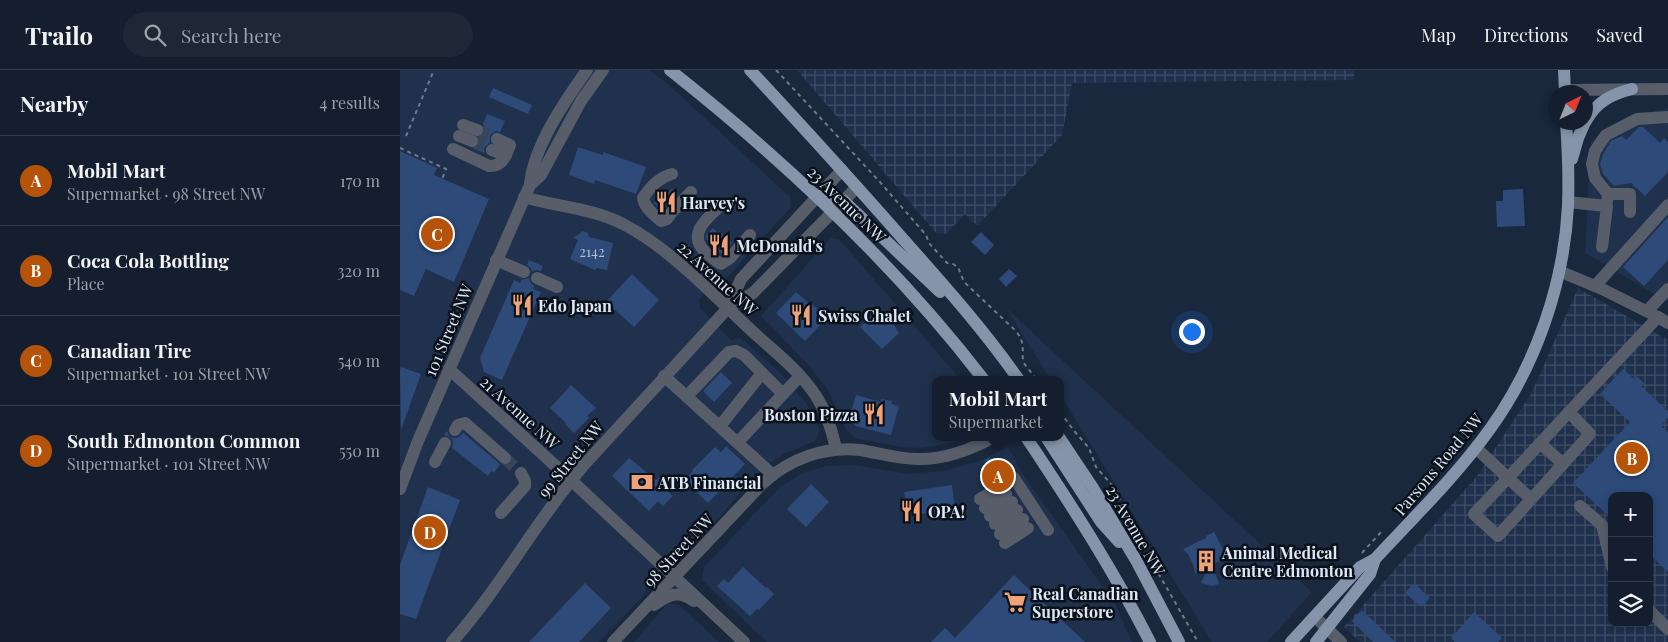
<!DOCTYPE html>
<meta charset="utf-8">
<style>
body{margin:0;font-family:"Playfair Display",serif;background:#1d2736;color:#f1f3f6}
.controls{position:absolute;right:15px;bottom:15px;display:grid;overflow:hidden;border-radius:10px;box-shadow:0 2px 8px #0003}
.controls button{width:45px;height:45px;display:grid;place-items:center;padding:0;border:0;border-bottom:1px solid #333c4a;background:#141e2e;color:#f1f3f6;font:25px sans-serif}
.compass{position:absolute;left:1148px;top:15px;width:45px;height:45px;border-radius:50%;background:#141e2e;box-shadow:0 2px 8px #0003;rotate:43deg}
.you{position:absolute;left:791px;top:261px;width:18px;height:18px;margin:-12px;border:4px solid #fff;border-radius:50%;background:#1a73e8;box-shadow:0 0 0 8px #1a73e833}
.badge{display:grid;place-items:center;width:32px;height:32px;border-radius:50%;background:#b45309;color:#fff;font-size:16px;font-weight:700}
.pin{position:absolute;translate:-50% -50%;border:2px solid #fff;box-shadow:0 1px 5px #0006}
.popup{position:absolute;left:532px;top:306px;width:132px;height:65px;box-sizing:border-box;display:grid;place-content:center;border-radius:10px;background:#141e2e;filter:drop-shadow(0 1px 4px #0005);font-size:16px;white-space:nowrap;color:#9da2aa}
.popup b{font-size:19px;color:#f1f3f6}
.popup::after{content:'';position:absolute;left:50%;top:100%;margin-left:-10px;border:10px solid transparent;border-top-color:#141e2e}
.list{margin:0;padding:0;list-style:none}
h2{display:flex;justify-content:space-between;align-items:center;height:65px;margin:0;padding:0 20px;font-size:21px}
h2 small{font-size:16px;font-weight:400;color:#9da2aa}
.list li{display:grid;grid-template-columns:32px 1fr auto;gap:15px;align-items:center;box-sizing:border-box;height:90px;padding:0 20px;border-top:1px solid #333c4a}
.list b{display:block;font-size:19px;white-space:nowrap}
.list p{margin:0;font-size:16px;white-space:nowrap;color:#9da2aa}
.list em{font-size:16px;font-style:normal;color:#9da2aa}
.icon{flex:none;width:28px;height:28px;fill:none;stroke:currentColor;stroke-width:2;stroke-linecap:round;stroke-linejoin:round}
.map{position:relative;flex:none;width:1268px;height:572px;overflow:hidden}
header{display:flex;align-items:center;gap:30px;box-sizing:border-box;height:70px;padding:0 25px;background:#141e2e;border-bottom:1px solid #333c4a}
header strong{font-size:24px}
nav{display:flex;gap:28px;margin-inline-start:auto;font-size:18px}
.search{width:350px;height:45px;background:#1d2736;display:flex;align-items:center;gap:12px;box-sizing:border-box;padding:0 18px;border-radius:28px;color:#9da2aa;font-size:19px}
main{display:flex}
aside{flex:1;background:#141e2e}
.map>svg:first-child{display:block}
.built{fill:#20314d}
.industrial{fill:url(#industrial-grid);fill-rule:evenodd}
.building{fill:#2d4a79}
.lines{fill:none;stroke-linecap:round;stroke-linejoin:round}
.minor-tunnel{stroke:#374559;stroke-width:12;stroke-dasharray:12 6;stroke-linecap:butt}
.path{stroke:#6e7a8c;stroke-width:2;stroke-dasharray:4 4;stroke-linecap:butt}
.minor{stroke:#575e69;stroke-width:12}
.major{stroke:#8694ab;stroke-width:12}
.labels{text-anchor:middle;dominant-baseline:central;stroke-width:5;stroke-linejoin:round;paint-order:stroke}
.number-label{font-size:14px;fill:#b1c0d6}
.poi-label{font-size:16px;font-weight:bold;fill:#dde7f5;stroke:#0a111a;text-anchor:start}
.street-label{font-size:16px;fill:#dde7f5;stroke:#0a111a}
</style>
<header>
<strong>Trailo</strong>
<div class="search"><svg class="icon" aria-label="search" viewBox="0 0 24 24"><circle cx="10" cy="10" r="6"/><path d="M15 15l6 6"/></svg>Search here</div>
<nav><a>Map</a><a>Directions</a><a>Saved</a></nav>
</header>
<main>
<aside>
<h2>Nearby<small>4 results</small></h2>
<ul class="list">
<li><span class="badge">A</span><div><b>Mobil Mart</b><p>Supermarket · 98 Street NW</p></div><em>170 m</em></li>
<li><span class="badge">B</span><div><b>Coca Cola Bottling</b><p>Place</p></div><em>320 m</em></li>
<li><span class="badge">C</span><div><b>Canadian Tire</b><p>Supermarket · 101 Street NW</p></div><em>540 m</em></li>
<li><span class="badge">D</span><div><b>South Edmonton Common</b><p>Supermarket · 101 Street NW</p></div><em>550 m</em></li>
</ul>
</aside>
<div class="map">
<svg width="1268" height="572" viewBox="0 0 1268 572">
<defs>
<pattern id="industrial-grid" width="8" height="8" patternUnits="userSpaceOnUse" patternTransform="scale(1.25)"><rect width="8" height="8" fill="#20314d"/><path d="M0 4h8M4 0v8" fill="none" stroke="#404f67"/></pattern>
</defs>
<rect width="100%" height="100%" fill="#1a283d"/>
<!-- built -->
<g class="built">
<path d="M0,0H249L268,14L390,127L391,137L324,211L313,209L299,231L300,238L331,270L341,268L382,305L406,333L420,360L415,371L386,383L366,396L353,408L322,444L287,479L250,509L245,524L199,572H0Z"/>
<path d="M1268,38V232L1185,183L1191,72L1237,45Z"/>
<path d="M431,168L439,169L561,310H536V367H571L550,373L522,378L501,377L455,368L447,361L428,320L407,293L361,246Z"/>
<path d="M606,238L912,522L867,572H812L661,326L660,310H651Z"/>
<path d="M608,377L622,403L715,534L732,572H367L302,510L304,497L380,417L403,403L426,396L453,395L509,404L543,401L579,391Z"/>
<path d="M268,533L279,535L319,572H234Z"/>
</g>
<!-- industrial -->
<g class="industrial">
<path d="M397,0H954V10L672,13L662,65L578,155L571,151L565,144L546,164L536,163Z"/>
<path d="M1178,218L1268,270V572H960L944,557L1077,406L1131,324ZM1212,426H1249V553H1212Z"/>
</g>
<!-- building -->
<g class="building">
<path d="M93,18L132,35L128,44L89,27Z"/>
<path d="M87,44L105,51L100,62L96,61L90,65V72L84,78L85,83L74,79L79,74V68L84,63L85,59L83,54Z"/>
<path d="M1239,57H1243L1260,73L1264,68L1268,72V102L1245,126L1231,113L1214,116L1203,104L1200,94L1203,84L1211,71L1222,66L1226,70Z"/>
<path d="M178,77L203,85V82L246,97L236,124L195,110L194,114L169,105Z"/>
<path d="M0,81L37,98L34,105L89,129L54,212L26,199L14,226L0,220Z"/>
<path d="M272,118L278,124L262,141L254,133L263,124L265,126Z"/>
<path d="M1123,119L1125,156L1097,157L1096,131H1103V120Z"/>
<path d="M1268,147V190L1244,216L1223,197Z"/>
<path d="M313,158L318,163L320,161L332,173L321,184L311,176L306,168V165Z"/>
<path d="M183,161L188,163L189,167L213,173L207,200L197,198L195,200L170,189L178,170L173,168Z"/>
<path d="M581,162L594,175L585,185L571,172Z"/>
<path d="M129,190L143,196L141,201L136,200L132,202L131,198L127,195Z"/>
<path d="M609,199L617,206L606,217L599,209Z"/>
<path d="M232,204L259,230L234,257L206,232Z"/>
<path d="M129,208L130,212L134,216L133,219L141,222L102,310L84,302L80,288L114,210L120,213L121,210Z"/>
<path d="M396,222L411,235L412,234L427,248L405,271L376,243Z"/>
<path d="M478,240L484,247L494,255L499,263L482,279L460,257Z"/>
<path d="M1,297L21,304L1,360L0,301Z"/>
<path d="M1223,299L1234,309L1236,306L1244,313L1241,316L1268,341V348L1261,356L1268,362V502L1249,484V426H1212V449L1173,413L1230,352L1200,324Z"/>
<path d="M321,302L332,313L314,332L303,321Z"/>
<path d="M171,315L196,338L187,346L189,348L174,363L165,354L166,353L150,338Z"/>
<path d="M456,325L481,332V329L492,331L491,334L499,336L491,365L456,356L449,349Z"/>
<path d="M47,361L50,367L54,368L59,367L63,363L100,394L94,403L92,401L88,406L52,378L53,373L52,369L48,366L44,365Z"/>
<path d="M326,376L345,394L308,433L284,411L293,401L292,400L315,377L321,382Z"/>
<path d="M590,387L602,407L601,409L596,410L584,390Z"/>
<path d="M229,388L256,410L259,407L266,415L264,417L273,426L263,436L258,431L249,441L212,406Z"/>
<path d="M411,414L429,432L406,457L387,439Z"/>
<path d="M552,415L555,439L508,446L504,422Z"/>
<path d="M28,417L60,430L16,549L0,544V495Z"/>
<path d="M814,462L827,487L812,495L819,514L812,516L801,513L806,502L795,504L793,494L788,484L783,479L806,468V466Z"/>
<path d="M343,497L366,518L367,517L374,524L359,540L357,539L350,546L317,516L324,509L328,513Z"/>
<path d="M614,505L685,572H531L545,558L555,568Z"/>
<path d="M185,513L211,538L179,572H129Z"/>
<path d="M1014,513L1030,528L1021,537L1005,523Z"/>
<path d="M962,540L995,572H973L952,551Z"/>
<path d="M1074,542L1102,568L1098,572H1055L1051,568Z"/>
</g>
<g class="lines">
<!-- minor-tunnel -->
<g class="minor-tunnel">
<path d="M77,60L97,69"/>
<path d="M72,71L92,80"/>
<path d="M105,388L121,403"/>
</g>
<!-- path -->
<g class="path">
<path d="M376,0L479,111L526,165L529,173L547,193L553,194L558,197L564,212L616,261C625,273 622,277 623,292L637,310"/>
<path d="M6,66L34,0"/>
<path d="M0,78L46,99L42,109"/>
<path d="M660,342L675,362L689,378L696,397L717,421L724,443L743,467L750,489L798,572"/>
<path d="M962,483L982,461"/>
</g>
<!-- minor -->
<g class="minor">
<path d="M1165,20L1268,19"/>
<path d="M63,55L77,60"/>
<path d="M59,66L72,71"/>
<path d="M53,79L89,96C102,97 106,86 110,75L97,69"/>
<path d="M92,80L106,85"/>
<path d="M272,104C260,107 250,117 243,128C244,137 254,145 261,151L267,149L272,142L291,122"/>
<path d="M130,115L141,105L181,31L203,0"/>
<path d="M1208,124L1195,108L1192,94L1195,81L1201,72L1206,65L1237,49L1268,47"/>
<path d="M124,127C157,137 192,138 223,154C270,178 313,225 352,261C374,281 400,301 416,326C427,343 432,360 436,379"/>
<path d="M1207,131L1208,124H1230V142"/>
<path d="M1168,132L1207,136L1202,177"/>
<path d="M320,136C307,149 287,163 305,182C310,186 315,191 321,194L330,188L350,165"/>
<path d="M96,190L124,202"/>
<path d="M1159,201L1202,219L1258,247L1268,253"/>
<path d="M137,208L157,217"/>
<path d="M1195,216L1268,135"/>
<path d="M328,238L341,209L442,100"/>
<path d="M1247,241L1268,219"/>
<path d="M49,299L171,410L344,572"/>
<path d="M264,306L373,405"/>
<path d="M287,326L329,282L336,281L344,285L383,324"/>
<path d="M1169,342L1258,247"/>
<path d="M320,356L362,303"/>
<path d="M55,360L58,355L65,353L105,388"/>
<path d="M338,372L400,306"/>
<path d="M1140,373L1163,394"/>
<path d="M1076,378L1108,408L1074,444L1098,466L1190,364L1169,342L1108,408L1131,429"/>
<path d="M35,392L45,373"/>
<path d="M608,412L614,408L648,460"/>
<path d="M0,419L18,371L130,115C133,77 165,31 187,0"/>
<path d="M580,429L601,417"/>
<path d="M1180,436L1202,455L1212,497"/>
<path d="M585,438L606,424"/>
<path d="M101,443L125,416V411L121,403"/>
<path d="M590,446L612,432"/>
<path d="M595,454L617,440"/>
<path d="M600,464L623,449"/>
<path d="M605,473L628,458"/>
<path d="M254,535C269,524 278,520 294,531"/>
<path d="M1249,540L1268,559"/>
<path d="M915,547L941,572"/>
<path d="M52,572C101,517 135,452 183,396L328,238L353,223L457,117"/>
<path d="M213,572L362,414C389,389 424,376 460,380C479,383 498,389 517,389C544,390 570,380 594,367"/>
</g>
<!-- major -->
<g class="major">
<path d="M270,0C385,91 494,193 584,310"/>
<path d="M350,0C402,56 453,112 503,169C543,214 584,260 619,310"/>
<path d="M1164,0L1165,22"/>
<path d="M1186,51C1196,32 1212,24 1232,19"/>
<path d="M1172,89L1178,68L1185,52"/>
<path d="M417,126H425L444,131L540,222"/>
<path d="M626,367C670,433 714,501 750,572"/>
<path d="M646,367L701,452L719,472"/>
<path d="M659,367L693,418L737,492L779,572"/>
<path d="M891,572L960,497L975,489C1014,447 1057,405 1090,359C1136,295 1164,214 1168,136C1169,108 1168,80 1166,52"/>
<path d="M916,572L970,504L975,489"/>
</g>
</g>
<!-- icons -->
<defs>
<g id="restaurant-bare" transform="scale(1.725)"><path d="M-5-6h1v4h1v-4h1v4h1v-4h1v5L-1.5 .5V6h-2V.5L-5-1ZM5-6V6H3V1.5H1.5Q1.5-4 5-6Z" fill="#f0a278" stroke="#0a111a" stroke-width="2.5" paint-order="stroke"/></g>
<g id="bank-bare" transform="scale(1.725)"><path d="M-6-4H6V4H-6ZM0-2.3a2.3 2.3 0 1 0 0 4.6a2.3 2.3 0 1 0 0-4.6Z" fill="#f0a278" stroke="#0a111a" stroke-width="2.5" paint-order="stroke"/></g>
<g id="building-bare" transform="scale(1.725)"><path d="M-4-6H4V6H1V3H-1V6H-4ZM-2.5-4.3h1.7v1.8h-1.7ZM.8-4.3h1.7v1.8H.8ZM-2.5-1h1.7V.8h-1.7ZM.8-1h1.7V.8H.8Z" fill="#f0a278" stroke="#0a111a" stroke-width="2.5" paint-order="stroke"/></g>
<g id="supermarket-bare" transform="scale(1.725)"><path d="M-6-5.5h2.5l.6 2H6L4.5 2H-2.5L-4.4-4H-6ZM-1.5 3.2a1.3 1.3 0 1 0 .1 0ZM3 3.2a1.3 1.3 0 1 0 .1 0Z" fill="#f0a278" stroke="#0a111a" stroke-width="2.5" paint-order="stroke"/></g>
</defs>
<g fill-rule="evenodd">
<use href="#restaurant-bare" x="266" y="132"/>
<use href="#restaurant-bare" x="319" y="175"/>
<use href="#restaurant-bare" x="122" y="235"/>
<use href="#restaurant-bare" x="401" y="245"/>
<use href="#restaurant-bare" x="474" y="344"/>
<use href="#bank-bare" x="242" y="412"/>
<use href="#restaurant-bare" x="511" y="441"/>
<use href="#building-bare" x="806" y="491"/>
<use href="#supermarket-bare" x="615" y="532"/>
</g>
<g class="labels">
<!-- number labels -->
<g class="number-label">
<text x="192" y="181">2142</text>
</g>
<!-- poi labels -->
<g class="poi-label">
<text x="282" y="132">Harvey's</text>
<text x="336" y="175">McDonald's</text>
<text x="138" y="235">Edo Japan</text>
<text x="418" y="245">Swiss Chalet</text>
<text x="458" y="344" text-anchor="end">Boston Pizza</text>
<text x="258" y="412">ATB Financial</text>
<text x="528" y="441">OPA!</text>
<text x="822" y="482">Animal Medical<tspan x="822" dy="18">Centre Edmonton</tspan></text>
<text x="632" y="523">Real Canadian<tspan x="632" dy="18">Superstore</tspan></text>
</g>
<!-- street labels -->
<g class="street-label">
<text transform="translate(447 134) rotate(44)">23 Avenue NW</text>
<text transform="translate(318 208) rotate(42)">22 Avenue NW</text>
<text transform="translate(48 260) rotate(-67)">101 Street NW</text>
<text transform="translate(120 342) rotate(42)">21 Avenue NW</text>
<text transform="translate(170 389) rotate(-51)">99 Street NW</text>
<text transform="translate(1038 394) rotate(-50)">Parsons Road NW</text>
<text transform="translate(736 460) rotate(60)">23 Avenue NW</text>
<text transform="translate(278 480) rotate(-47)">98 Street NW</text>
</g>
</g>
</svg>
<div class="controls">
<button>+</button>
<button>−</button>
<button><svg class="icon" aria-label="layers" viewBox="0 0 24 24"><path d="M12 4l9 5-9 5-9-5zM3 14l9 5 9-5"/></svg></button>
</div>
<svg class="compass" viewBox="-18 -18 36 36"><path d="M0-13l5 13h-10z" fill="#e53935"/><path d="M0 13l5-13h-10z" fill="#9da2aa"/></svg>
<div class="you"></div>
<div class="pin badge" style="left:598px;top:406px">A</div>
<div class="popup"><b>Mobil Mart</b>Supermarket</div>
<div class="pin badge" style="left:1232px;top:388px">B</div>
<div class="pin badge" style="left:37px;top:164px">C</div>
<div class="pin badge" style="left:30px;top:462px">D</div>
</div>
</main>
